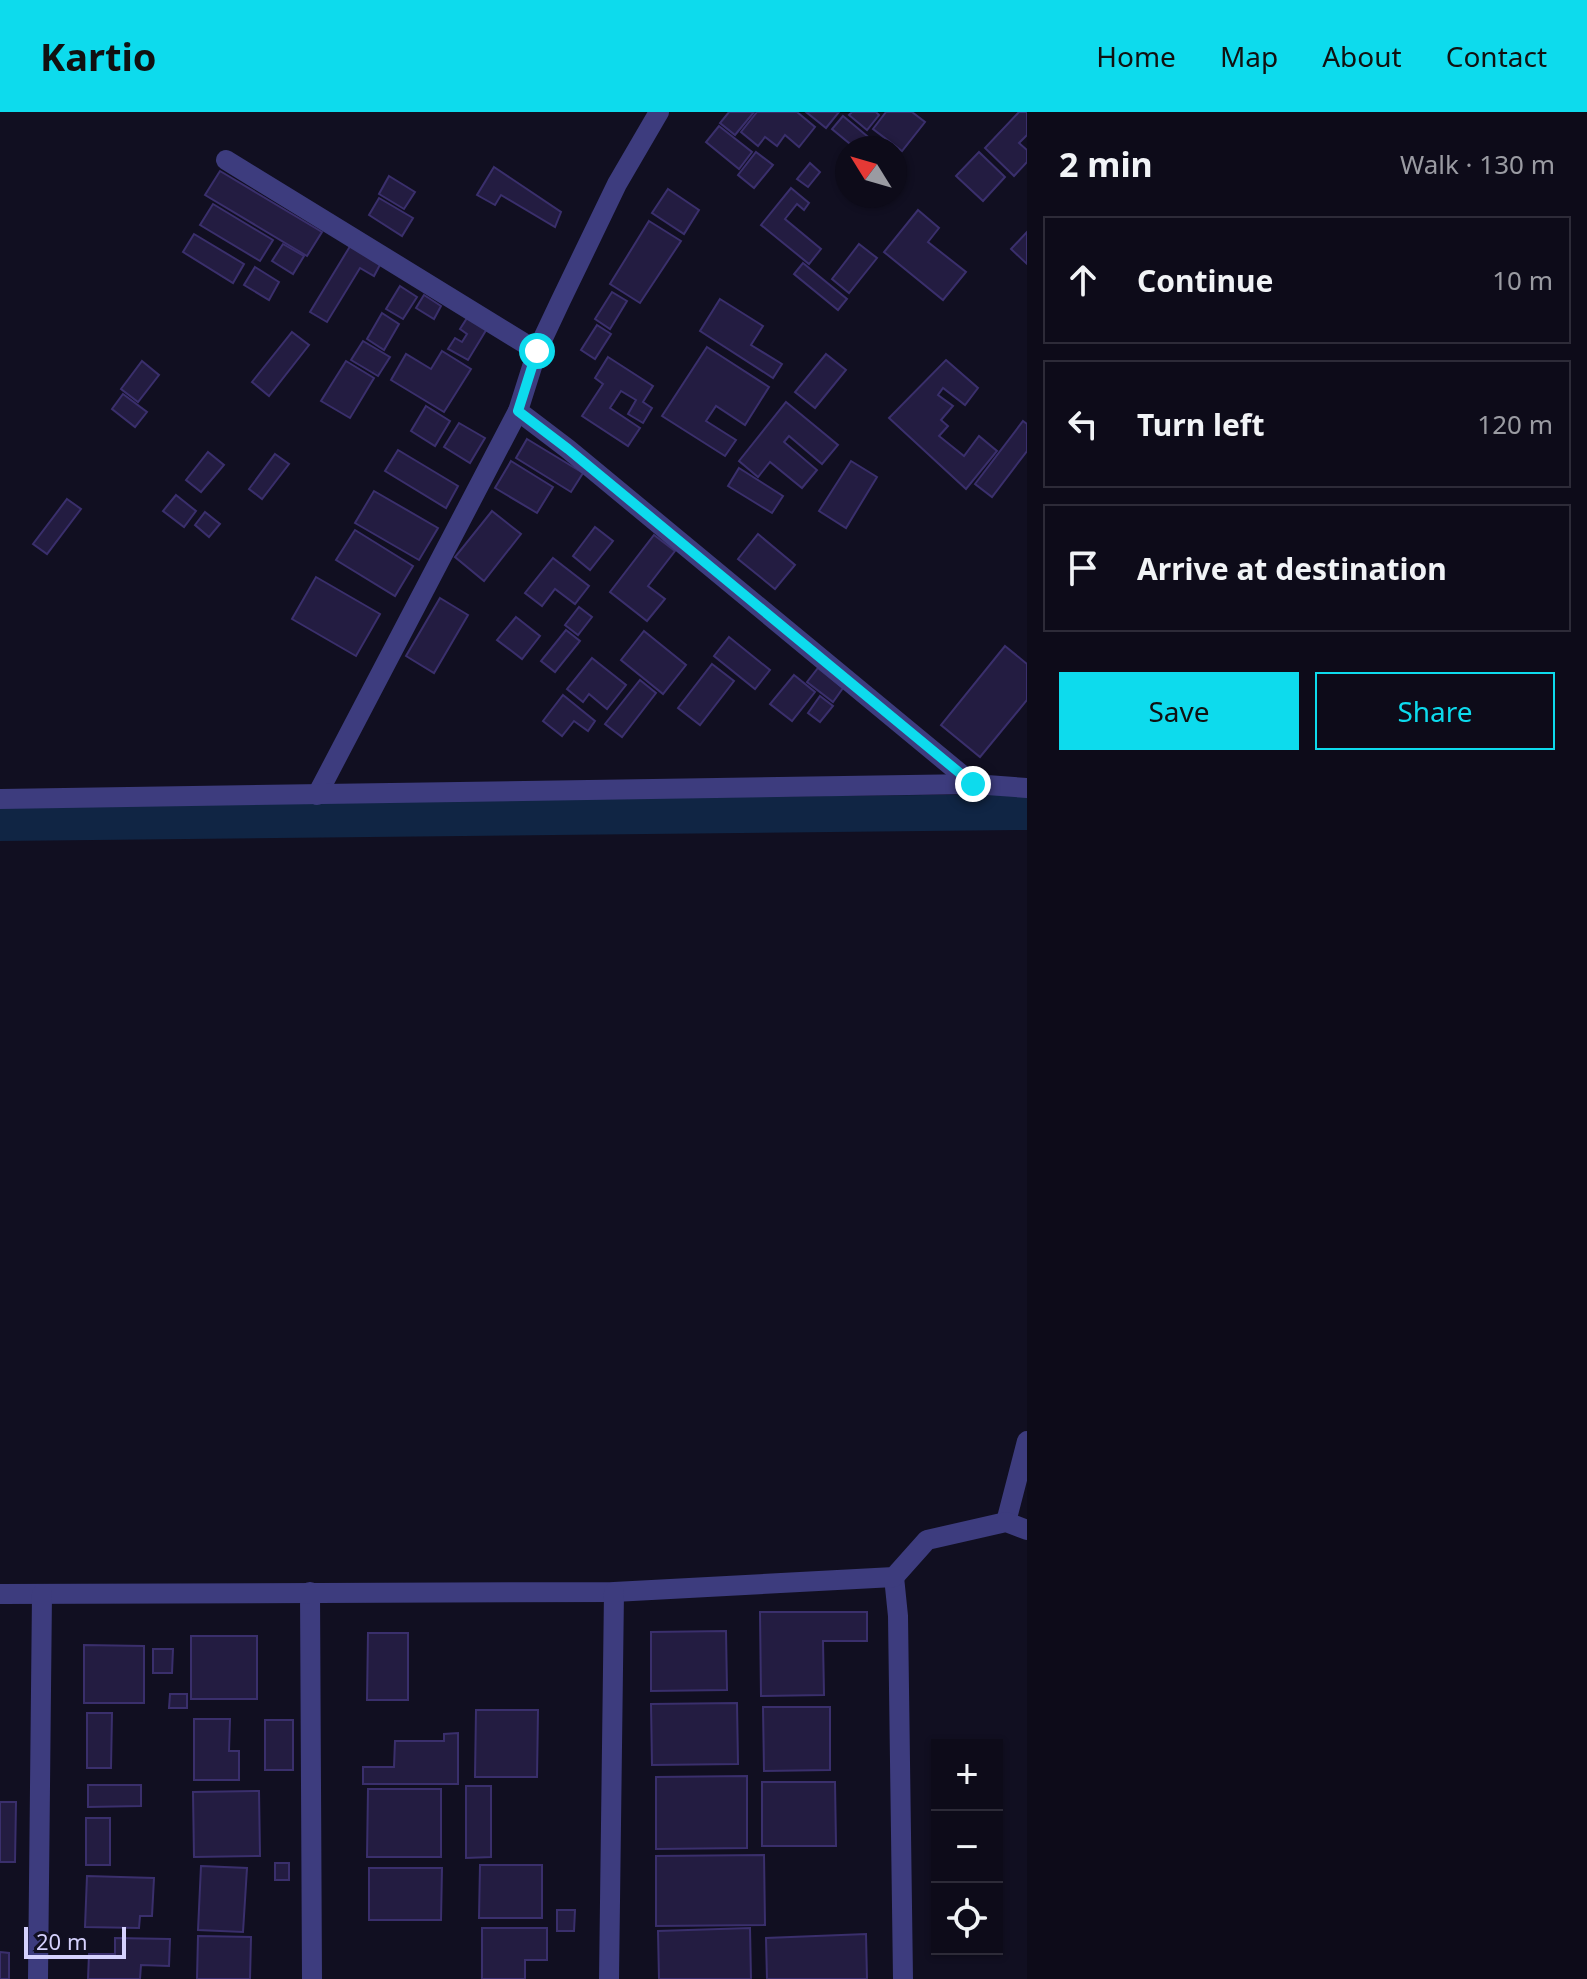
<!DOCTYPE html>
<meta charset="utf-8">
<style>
body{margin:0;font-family:"Noto Sans",sans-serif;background:#1b1926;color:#f1f3f6}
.controls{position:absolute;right:24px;bottom:24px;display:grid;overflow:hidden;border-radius:0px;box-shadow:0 2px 6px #0004}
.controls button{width:72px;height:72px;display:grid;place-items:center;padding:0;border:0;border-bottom:2px solid #2d2b38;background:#0d0b19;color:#f1f3f6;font:40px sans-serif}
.compass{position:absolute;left:835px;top:24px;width:72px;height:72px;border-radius:50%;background:#0d0b19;box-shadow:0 2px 6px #0004;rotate:307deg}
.scale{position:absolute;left:24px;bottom:20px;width:102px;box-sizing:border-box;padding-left:8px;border:4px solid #d5d1fd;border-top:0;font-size:22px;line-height:28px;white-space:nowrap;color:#d5d1fd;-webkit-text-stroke:6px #110f21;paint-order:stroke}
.stop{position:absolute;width:24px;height:24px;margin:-18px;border:6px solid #0ddbed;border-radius:50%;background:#fff}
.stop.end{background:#0ddbed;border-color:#fff;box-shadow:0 2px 8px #0008}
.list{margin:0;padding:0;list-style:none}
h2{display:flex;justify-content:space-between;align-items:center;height:104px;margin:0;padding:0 32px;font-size:34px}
h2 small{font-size:26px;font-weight:400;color:#9a9ba2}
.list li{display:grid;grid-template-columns:52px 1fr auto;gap:24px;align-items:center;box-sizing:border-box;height:128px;margin:0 16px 16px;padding:0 16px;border:2px solid #2d2b38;border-radius:0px}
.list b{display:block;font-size:30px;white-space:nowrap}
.list em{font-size:26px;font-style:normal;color:#9a9ba2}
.actions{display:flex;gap:16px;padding:24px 32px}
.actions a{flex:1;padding:18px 0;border:2px solid #0ddbed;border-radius:0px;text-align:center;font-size:28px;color:#0ddbed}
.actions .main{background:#0ddbed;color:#111}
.icon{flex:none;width:44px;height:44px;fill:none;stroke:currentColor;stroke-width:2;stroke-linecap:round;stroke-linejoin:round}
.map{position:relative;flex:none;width:1027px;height:1867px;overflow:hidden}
header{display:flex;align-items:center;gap:48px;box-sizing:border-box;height:112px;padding:0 40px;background:#0ddbed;color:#111}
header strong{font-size:38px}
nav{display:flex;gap:44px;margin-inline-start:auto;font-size:28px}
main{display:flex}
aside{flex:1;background:#0d0b19}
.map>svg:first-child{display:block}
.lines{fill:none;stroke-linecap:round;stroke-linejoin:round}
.canal{stroke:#102544;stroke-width:36}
.building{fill:#231c41;stroke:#3a2f6c;stroke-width:2}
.minor{stroke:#3d3c7e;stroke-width:20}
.tertiary{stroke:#3d3c7e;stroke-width:20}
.route{stroke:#0ddbed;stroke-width:10}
</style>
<header>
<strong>Kartio</strong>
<nav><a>Home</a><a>Map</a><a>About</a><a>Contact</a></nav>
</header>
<main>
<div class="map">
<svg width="1027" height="1867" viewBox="0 0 1027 1867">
<rect width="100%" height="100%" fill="#110f21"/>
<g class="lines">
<!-- canal -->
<path class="canal" d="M0,711L1027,700"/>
</g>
<!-- building -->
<g class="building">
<path d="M729,0H754L735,23L720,11Z"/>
<path d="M757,0H797L815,15L799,35L785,23L777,34L765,25L758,34L741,20Z"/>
<path d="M806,0H839L826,16Z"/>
<path d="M852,0H876L879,3L867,18L849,3Z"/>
<path d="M886,0H912L925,10L902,39L873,17Z"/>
<path d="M1019,0H1027V23L1019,31L1027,38V50L1014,64L985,36Z"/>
<path d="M843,4L879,34L878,36H855L832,17Z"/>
<path d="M719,14L752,40L739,57L706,30Z"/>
<path d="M756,40L773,53L754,76L738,63Z"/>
<path d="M979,40L1005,65L983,89L956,64Z"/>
<path d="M810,51L820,60L808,75L797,67Z"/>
<path d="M494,55L561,100L555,115L501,83L495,93L477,83Z"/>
<path d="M220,59L322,120L307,144L205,83Z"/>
<path d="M389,64L415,80L404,97L379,82Z"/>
<path d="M791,76L809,91L804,98L797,92L785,107L821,137L809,152L761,113Z"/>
<path d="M668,77L699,98L684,122L652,101Z"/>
<path d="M379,86L413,106L402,124L369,103Z"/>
<path d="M213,92L273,128L260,149L200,113Z"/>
<path d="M918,98L939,116L928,130L966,160L943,188L884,140Z"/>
<path d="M649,109L681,129L640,191L610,172Z"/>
<path d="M1027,120V152L1011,137Z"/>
<path d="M194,122L244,152L233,171L183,140Z"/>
<path d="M352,131L382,149L374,164L360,156L327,210L310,200Z"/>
<path d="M283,132L304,144L293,162L272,149Z"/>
<path d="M859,132L877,146L849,181L832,167Z"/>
<path d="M803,151L847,187L838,198L794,162Z"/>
<path d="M255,155L279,170L269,188L244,173Z"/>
<path d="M400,174L417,185L403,207L386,197Z"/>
<path d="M612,180L627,189L610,217L595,207Z"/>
<path d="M424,183L441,194L434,207L416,196Z"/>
<path d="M720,187L763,214L751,233L782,252L773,266L700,219Z"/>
<path d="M382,201L399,212L384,238L367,227Z"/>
<path d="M469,203L488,215L468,248L448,237L455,226L462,230L467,222L460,217Z"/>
<path d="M597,213L611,222L595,247L581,238Z"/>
<path d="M292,220L309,233L269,284L252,270Z"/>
<path d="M363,229L390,245L378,264L351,248Z"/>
<path d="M707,235L769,275L745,313L716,294L706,309L736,328L725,344L662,304Z"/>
<path d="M442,239L471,257L444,300L391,268L406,242L431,257Z"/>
<path d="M826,242L846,258L815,296L795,280Z"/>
<path d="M608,245L653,274L643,290L652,296L643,311L628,302L636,288L621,279L610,296L640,316L628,334L582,304L603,272L595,266Z"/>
<path d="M946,248L978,276L965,293L943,276L938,283L953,294L941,308L948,314L939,324L964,344L979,324L997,339L966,377L889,306Z"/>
<path d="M142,249L159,263L138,290L121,277Z"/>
<path d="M346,249L374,266L350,306L321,289Z"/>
<path d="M123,282L147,300L135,315L112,297Z"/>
<path d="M786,290L838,333L822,352L789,324L784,330L817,358L802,376L770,350L758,365L739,349Z"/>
<path d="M426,294L450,309L435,334L411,319Z"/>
<path d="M1023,309L1027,312V339L992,385L975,372Z"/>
<path d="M459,311L485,326L470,351L444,335Z"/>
<path d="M527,327L583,361L571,380L516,346Z"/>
<path d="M398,338L458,374L446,396L385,359Z"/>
<path d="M208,340L224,353L201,380L186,368Z"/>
<path d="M275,342L289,352L262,387L249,377Z"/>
<path d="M511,349L553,375L537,401L495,376Z"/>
<path d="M851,349L877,365L846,416L819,399Z"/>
<path d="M739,356L783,384L772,401L728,374Z"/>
<path d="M374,379L438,416L419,448L355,411Z"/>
<path d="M176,383L196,399L184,415L163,399Z"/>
<path d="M67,387L81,397L47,442L33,432Z"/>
<path d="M492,399L521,422L484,469L455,445Z"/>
<path d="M205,400L220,412L209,425L195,413Z"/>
<path d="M595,415L613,429L590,458L573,444Z"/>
<path d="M355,418L413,454L395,484L336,448Z"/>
<path d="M758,422L795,453L775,477L738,447Z"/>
<path d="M654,423L675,439L648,474L665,487L647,509L610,480Z"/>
<path d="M553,446L589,474L575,492L555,477L542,494L525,481Z"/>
<path d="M316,465L380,502L356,544L292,507Z"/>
<path d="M440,486L468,503L434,561L406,544Z"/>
<path d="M579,495L592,505L578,523L565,513Z"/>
<path d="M516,505L540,524L522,547L497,528Z"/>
<path d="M566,518L580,529L555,560L541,549Z"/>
<path d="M644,519L686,553L663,582L621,548Z"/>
<path d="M729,525L770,558L755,577L714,544Z"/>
<path d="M1005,534L1027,552V588L980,645L941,613Z"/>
<path d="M592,546L626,573L607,597L589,582L583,590L567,577Z"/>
<path d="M712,552L734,569L700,613L678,596Z"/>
<path d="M818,556L843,576L833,590L807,570Z"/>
<path d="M794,563L815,580L792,609L770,592Z"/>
<path d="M640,568L656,581L622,625L605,612Z"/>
<path d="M563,583L595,609L588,619L574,609L562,624L543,609Z"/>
<path d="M820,584L833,594L820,610L808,601Z"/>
<path d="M760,1500H867V1529H823L824,1583L761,1584Z"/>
<path d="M726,1519L727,1578L651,1579V1520Z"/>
<path d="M368,1521H408V1588H367Z"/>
<rect x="191" y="1524" width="66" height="63"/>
<path d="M84,1533L144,1534V1591H84Z"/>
<path d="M153,1537H173L172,1561H153Z"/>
<path d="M170,1582H187V1596H169Z"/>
<path d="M737,1591L738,1652L652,1653L651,1592Z"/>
<path d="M763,1595H830V1658L764,1659Z"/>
<path d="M476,1598H538L537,1665H475Z"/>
<path d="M87,1601H112L111,1656H87Z"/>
<path d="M194,1607H230L229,1639H239V1668H194Z"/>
<rect x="265" y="1608" width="28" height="50"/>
<path d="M458,1621V1672H363V1655H394L395,1629H444V1622Z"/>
<path d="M747,1664V1736L656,1737V1665Z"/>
<path d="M762,1670H835L836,1734H762Z"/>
<path d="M88,1673H141V1694L88,1695Z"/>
<path d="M466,1674H491V1745L466,1746Z"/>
<path d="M368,1677H441V1745H367Z"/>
<path d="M259,1679L260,1744L194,1745L193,1680Z"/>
<path d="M0,1690H16L15,1750H0Z"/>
<rect x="86" y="1706" width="24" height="47"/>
<path d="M764,1743L765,1813L656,1814V1744Z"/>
<rect x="275" y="1751" width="14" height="17"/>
<path d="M480,1753H542V1806H479Z"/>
<path d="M201,1754L247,1756L243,1820L198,1818Z"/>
<path d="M369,1756H442L441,1808H369Z"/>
<path d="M87,1764L154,1766L152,1804H140L139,1816L85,1815Z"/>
<path d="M557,1798H575L574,1819H557Z"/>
<path d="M482,1816H547V1848H525V1867H482Z"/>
<path d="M750,1816L751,1867H659L658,1819Z"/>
<path d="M866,1822L867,1867H767L766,1826Z"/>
<path d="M198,1824L251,1825L250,1867H197Z"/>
<path d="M115,1826L170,1827L169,1854L141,1853L140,1867H88L89,1842H115Z"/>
<path d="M0,1840L9,1841V1867H0Z"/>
</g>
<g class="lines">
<!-- minor -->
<g class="minor">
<path d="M659,0L617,72L561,188L537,239L518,299L568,337L973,672"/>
<path d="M226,48L537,239"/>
<path d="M317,683L518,299"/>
<path d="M1006,1410L1027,1329"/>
<path d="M894,1465L898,1504L903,1867"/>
<path d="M310,1480L312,1867"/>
<path d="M0,1482L614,1480L894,1465L927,1428L1006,1410L1027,1418"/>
<path d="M38,1867L42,1482"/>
<path d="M609,1867L614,1480"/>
</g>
<!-- tertiary -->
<path class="tertiary" d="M0,687L973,672L1027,676"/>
</g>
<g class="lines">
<!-- route -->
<path class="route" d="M537,239L518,299L568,337L973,672"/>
</g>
</svg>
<div class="controls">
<button>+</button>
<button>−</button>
<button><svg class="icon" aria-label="locate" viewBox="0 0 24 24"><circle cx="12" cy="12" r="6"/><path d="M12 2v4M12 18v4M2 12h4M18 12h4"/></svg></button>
</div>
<svg class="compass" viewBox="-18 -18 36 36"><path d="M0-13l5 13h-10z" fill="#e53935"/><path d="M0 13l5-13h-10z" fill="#9a9ba2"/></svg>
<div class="scale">20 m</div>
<div class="stop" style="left:537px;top:239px"></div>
<div class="stop end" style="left:973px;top:672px"></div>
</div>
<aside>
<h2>2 min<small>Walk · 130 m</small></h2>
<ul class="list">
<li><svg class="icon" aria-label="ahead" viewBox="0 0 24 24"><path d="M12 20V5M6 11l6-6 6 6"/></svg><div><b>Continue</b></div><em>10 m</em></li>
<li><svg class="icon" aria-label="left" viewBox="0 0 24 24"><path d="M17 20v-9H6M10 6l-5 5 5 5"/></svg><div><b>Turn left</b></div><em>120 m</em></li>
<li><svg class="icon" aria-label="arrive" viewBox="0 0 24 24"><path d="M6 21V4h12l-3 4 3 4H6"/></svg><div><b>Arrive at destination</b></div></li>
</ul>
<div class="actions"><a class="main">Save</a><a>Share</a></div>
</aside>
</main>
